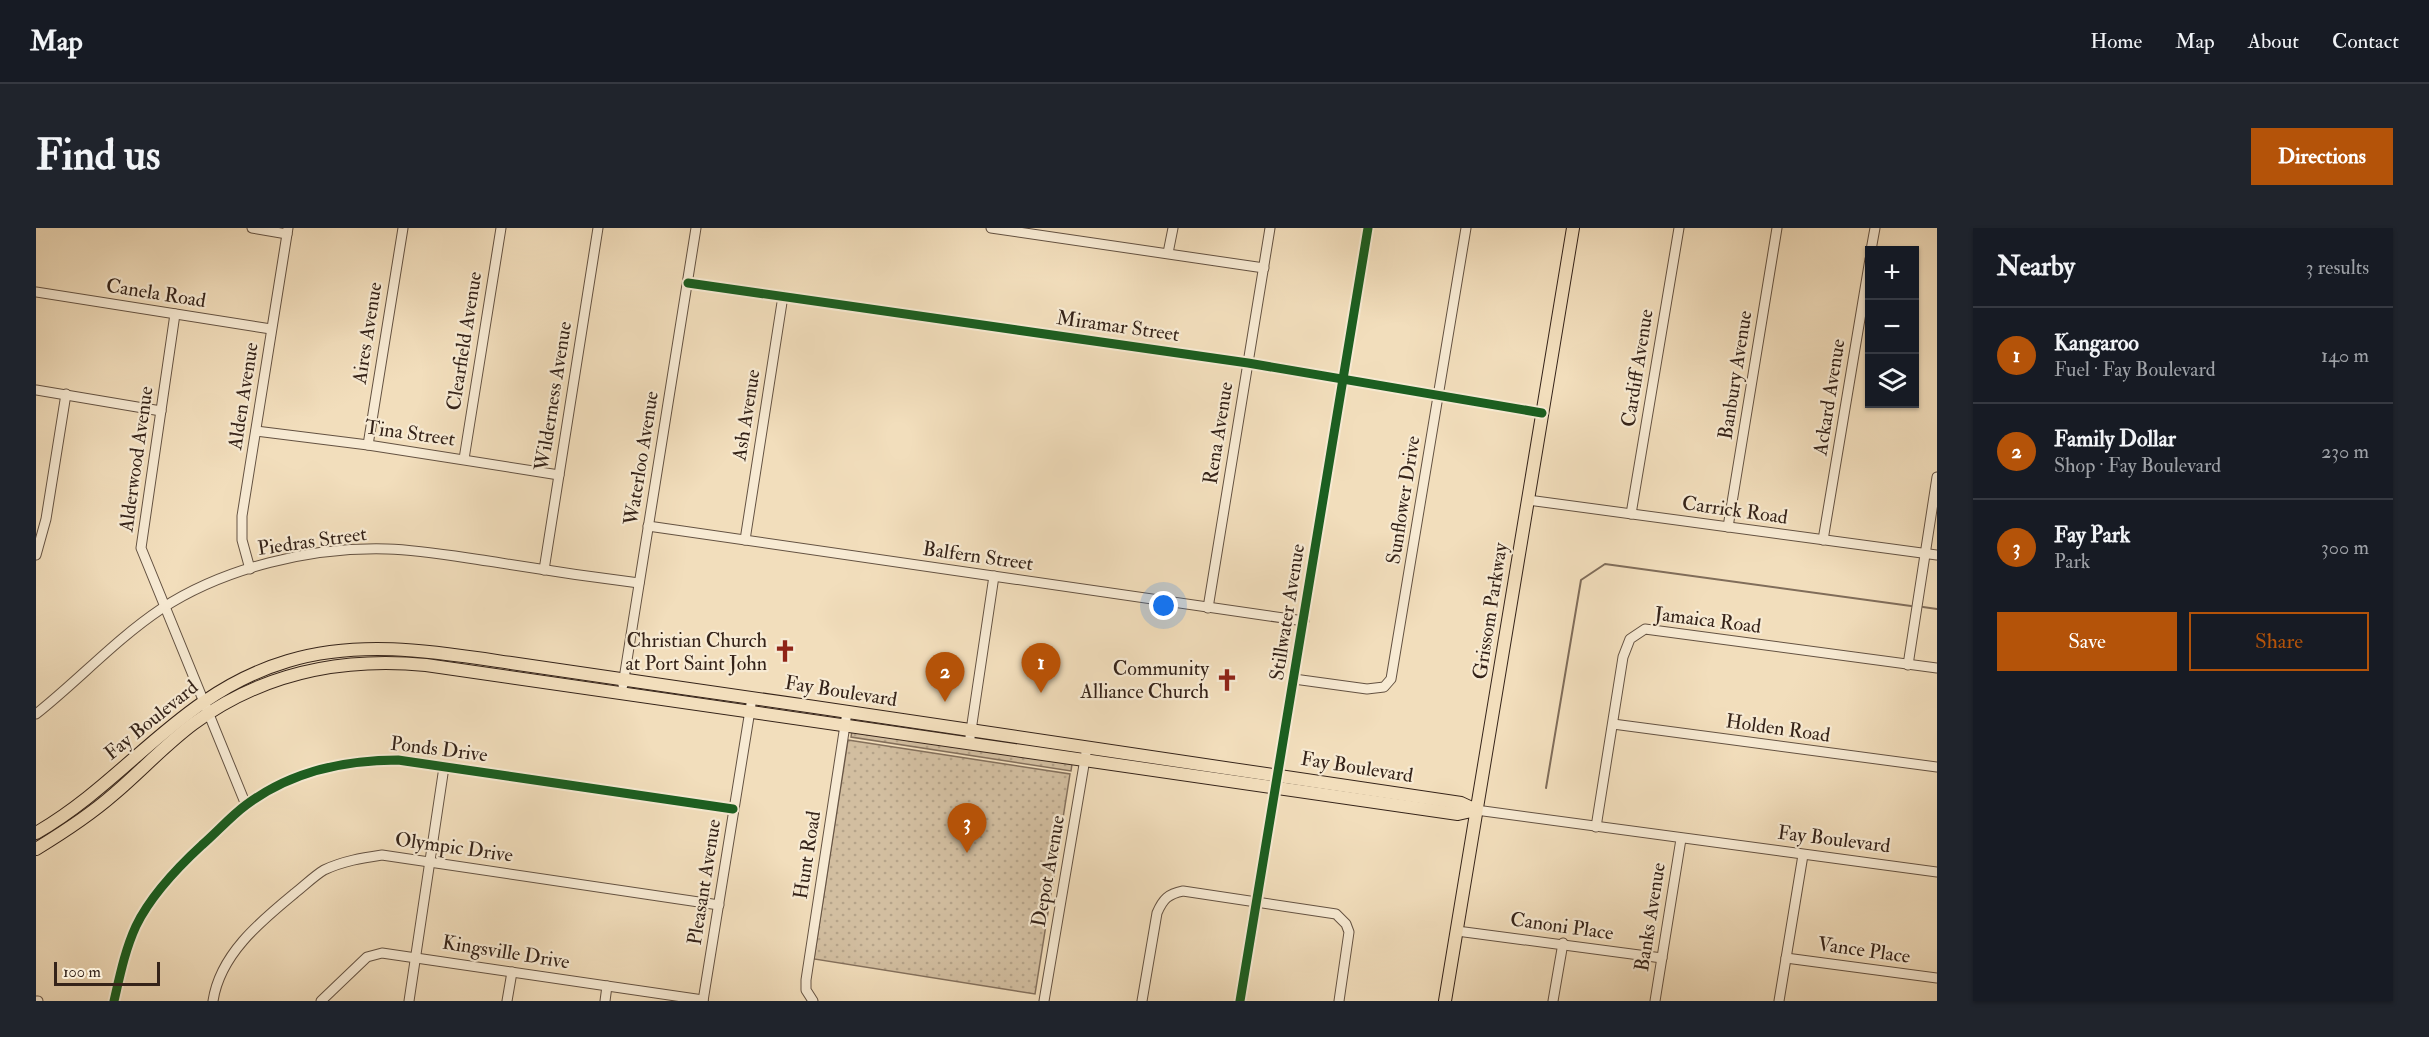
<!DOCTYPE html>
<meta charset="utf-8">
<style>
body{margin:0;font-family:"IM FELL Double Pica",serif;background:#20242c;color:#f1f3f6}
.controls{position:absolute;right:18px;top:18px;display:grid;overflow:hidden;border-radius:0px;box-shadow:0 2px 4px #0004}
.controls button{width:54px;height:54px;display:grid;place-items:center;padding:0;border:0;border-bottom:2px solid #363941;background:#171b24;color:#f1f3f6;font:30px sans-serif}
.scale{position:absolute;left:18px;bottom:15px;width:106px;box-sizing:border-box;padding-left:6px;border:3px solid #352319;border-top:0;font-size:16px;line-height:21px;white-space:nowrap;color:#352319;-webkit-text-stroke:4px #f7ead3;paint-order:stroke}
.you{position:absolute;left:1128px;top:378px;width:21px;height:21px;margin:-15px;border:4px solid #fff;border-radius:50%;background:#1a73e8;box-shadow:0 0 0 9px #1a73e833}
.badge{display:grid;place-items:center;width:39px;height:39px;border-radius:50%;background:#b45309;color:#fff;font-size:20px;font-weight:700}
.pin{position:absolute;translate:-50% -50px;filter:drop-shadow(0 2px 3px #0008)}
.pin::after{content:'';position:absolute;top:32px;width:21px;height:18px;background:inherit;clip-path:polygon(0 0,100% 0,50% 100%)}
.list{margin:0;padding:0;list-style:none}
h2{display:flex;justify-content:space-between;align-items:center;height:78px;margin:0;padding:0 24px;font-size:26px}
h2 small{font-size:20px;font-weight:400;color:#9ea1a6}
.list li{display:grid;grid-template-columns:39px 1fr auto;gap:18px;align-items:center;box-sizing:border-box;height:96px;padding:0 24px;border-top:2px solid #363941}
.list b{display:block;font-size:22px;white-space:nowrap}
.list p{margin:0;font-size:20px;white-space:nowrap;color:#9ea1a6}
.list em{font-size:20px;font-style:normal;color:#9ea1a6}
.actions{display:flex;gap:12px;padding:18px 24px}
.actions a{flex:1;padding:14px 0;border:2px solid #b45309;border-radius:0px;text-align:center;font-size:21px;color:#b45309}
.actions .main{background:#b45309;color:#fff}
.icon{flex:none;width:33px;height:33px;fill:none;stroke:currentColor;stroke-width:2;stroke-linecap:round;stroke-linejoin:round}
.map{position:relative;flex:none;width:1901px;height:773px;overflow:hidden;border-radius:0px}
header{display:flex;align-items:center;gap:36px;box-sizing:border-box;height:84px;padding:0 30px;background:#171b24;border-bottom:2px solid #363941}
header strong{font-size:28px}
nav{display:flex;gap:33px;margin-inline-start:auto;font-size:21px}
.intro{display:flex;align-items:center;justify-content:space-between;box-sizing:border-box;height:144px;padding:0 36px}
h1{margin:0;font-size:42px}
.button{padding:15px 27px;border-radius:0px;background:#b45309;color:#fff;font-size:21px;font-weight:700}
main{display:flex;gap:36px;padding:0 36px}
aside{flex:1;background:#171b24;border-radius:0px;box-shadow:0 2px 4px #0004}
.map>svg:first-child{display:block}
.park{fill:url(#park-dots);stroke:#84705c;stroke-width:1.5}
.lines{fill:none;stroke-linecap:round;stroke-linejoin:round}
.stream{stroke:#806d5a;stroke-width:2}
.minor-casing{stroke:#645242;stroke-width:11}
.major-casing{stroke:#352319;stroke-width:14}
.minor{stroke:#f7ead3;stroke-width:9}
.major{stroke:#f2debc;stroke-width:12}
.cycleway-casing{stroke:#f7ead3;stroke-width:13}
.cycleway{stroke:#1b5e20;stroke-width:9}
.labels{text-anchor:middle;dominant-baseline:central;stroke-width:4.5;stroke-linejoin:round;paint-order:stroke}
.street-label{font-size:20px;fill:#352319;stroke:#f7ead3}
.poi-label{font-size:20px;fill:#352319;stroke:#f7ead3;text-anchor:end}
</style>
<header>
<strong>Map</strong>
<nav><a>Home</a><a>Map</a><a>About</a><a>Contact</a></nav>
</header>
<div class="intro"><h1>Find us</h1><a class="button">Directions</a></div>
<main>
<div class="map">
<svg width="1901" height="773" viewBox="0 0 1901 773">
<defs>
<pattern id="park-dots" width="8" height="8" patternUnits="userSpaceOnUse" patternTransform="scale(1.5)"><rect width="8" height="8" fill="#d2bea0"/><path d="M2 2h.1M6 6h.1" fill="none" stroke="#b5a389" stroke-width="1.8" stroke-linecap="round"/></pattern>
</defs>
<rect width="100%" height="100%" fill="#f2debc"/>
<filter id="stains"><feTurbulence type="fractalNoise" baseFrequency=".00333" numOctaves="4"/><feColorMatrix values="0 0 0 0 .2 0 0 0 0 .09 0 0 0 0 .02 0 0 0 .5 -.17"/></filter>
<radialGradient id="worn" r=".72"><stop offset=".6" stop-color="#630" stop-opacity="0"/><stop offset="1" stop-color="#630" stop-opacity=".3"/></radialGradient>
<!-- park -->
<g class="park">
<path d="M816,503L1036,536L1035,543L815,509Z"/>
<path d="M812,512L1034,546L999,766L778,731Z"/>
</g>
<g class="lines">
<!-- stream -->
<g class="stream">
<path d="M1887,379L1901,381"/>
<path d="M1510,560L1545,352L1569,336L1875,378"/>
</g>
<!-- minor casing -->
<g class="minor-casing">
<g id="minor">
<path d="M216,0L251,6"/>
<path d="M955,0L1228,40"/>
<path d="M1835,22L1839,0"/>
<path d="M1132,25L1137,0"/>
<path d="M652,55L1212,135L1506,185"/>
<path d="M0,64L235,101"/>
<path d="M139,86L105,320L210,577"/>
<path d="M0,162L125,183"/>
<path d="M220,203L332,217L523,247"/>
<path d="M332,217L367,0"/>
<path d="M428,231L465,0"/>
<path d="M1492,272L1901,327"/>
<path d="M1595,286L1643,0"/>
<path d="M612,298L1268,393"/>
<path d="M1692,299L1741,0"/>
<path d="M709,312L747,68"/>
<path d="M1787,312L1834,31"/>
<path d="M0,327L10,291L30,166"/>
<path d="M214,341L206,312V288L252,0"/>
<path d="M508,342L562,0"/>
<path d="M1172,380L1234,0"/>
<path d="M1872,437L1901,249"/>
<path d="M1258,451L1331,461L1348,459L1355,451L1430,0"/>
<path d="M587,457L660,0"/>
<path d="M0,486C43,452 79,412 125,381C189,339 276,319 351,321C387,322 423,329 459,334C507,342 555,349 603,355"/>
<path d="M1577,496L1901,539"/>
<path d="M933,516L958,348"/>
<path d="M1440,582L1901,644"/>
<path d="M1560,599L1587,429L1594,411L1609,401L1901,440"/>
<path d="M1421,703L1626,730"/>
<path d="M1750,730L1901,750"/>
<path d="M0,773H2"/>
<path d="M78,773C84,747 89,722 100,698C115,667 141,640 166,617C181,604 195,588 210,577C254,544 308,532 362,532L697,581"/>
<path d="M177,773C184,726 225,693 259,665C268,658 278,648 288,642C307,633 326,630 346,627L683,677"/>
<path d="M285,773L331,729L346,725L667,772"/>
<path d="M373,773L408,539"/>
<path d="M471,773L476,744"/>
<path d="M569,773L571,758"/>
<path d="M667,773L716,470"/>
<path d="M777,773L770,762V752L811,484"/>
<path d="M1008,773L1051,519"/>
<path d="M1106,773L1121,685C1127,671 1132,666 1147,663L1300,686L1310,696L1313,704L1303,773"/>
<path d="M1204,773L1332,0"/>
<path d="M1517,773L1527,715"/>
<path d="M1619,773L1645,611"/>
<path d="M1743,773L1767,627"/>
</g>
</g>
<!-- major casing -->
<g class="major-casing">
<g id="major">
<path d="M0,605C92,552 144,465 252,433C326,411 400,424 475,435C532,443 589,452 646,460C906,497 1166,535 1425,575L1440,582"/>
<path d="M0,621C28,604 54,587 78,566C105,543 129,517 157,496C226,445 306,429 390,437L1422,586L1440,582"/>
<path d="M1409,773L1537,0"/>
</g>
</g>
<!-- minor -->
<use href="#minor" class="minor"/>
<!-- major -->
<use href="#major" class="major"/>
<!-- cycleway casing -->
<g class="cycleway-casing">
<g id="cycleway">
<path d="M652,55L1212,135L1506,185"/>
<path d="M78,773C84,747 89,722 100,698C115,667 141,640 166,617C181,604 195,588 210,577C254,544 308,532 362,532L697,581"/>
<path d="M1204,773L1332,0"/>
</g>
</g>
<!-- cycleway -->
<use href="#cycleway" class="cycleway"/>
</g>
<!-- icons -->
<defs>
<g id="church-bare" transform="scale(1.8)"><path d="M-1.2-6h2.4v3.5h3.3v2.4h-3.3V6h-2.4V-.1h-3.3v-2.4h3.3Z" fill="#8f2418" stroke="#f7ead3" stroke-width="2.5" paint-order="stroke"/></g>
</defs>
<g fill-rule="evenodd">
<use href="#church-bare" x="749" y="423"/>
<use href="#church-bare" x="1191" y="452"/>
</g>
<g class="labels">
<!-- street labels -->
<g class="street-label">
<text transform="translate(120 65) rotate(9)">Canela Road</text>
<text transform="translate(1082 98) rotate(8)">Miramar Street</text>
<text transform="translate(331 105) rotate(-81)">Aires Avenue</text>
<text transform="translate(428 113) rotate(-81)">Clearfield Avenue</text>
<text transform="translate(1601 140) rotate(-81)">Cardiff Avenue</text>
<text transform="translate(1699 147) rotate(-81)">Banbury Avenue</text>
<text transform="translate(207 168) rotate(-81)">Alden Avenue</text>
<text transform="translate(517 168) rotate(-81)">Wilderness Avenue</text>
<text transform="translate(1793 169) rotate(-81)">Ackard Avenue</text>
<text transform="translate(710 187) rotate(-81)">Ash Avenue</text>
<text transform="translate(374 205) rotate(8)">Tina Street</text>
<text transform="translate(1182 205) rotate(-81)">Rena Avenue</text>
<text transform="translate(605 230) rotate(-81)">Waterloo Avenue</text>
<text transform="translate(100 231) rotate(-82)">Alderwood Avenue</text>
<text transform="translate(1367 272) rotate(-81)">Sunflower Drive</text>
<text transform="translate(1699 282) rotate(8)">Carrick Road</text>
<text transform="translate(276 313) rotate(-8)">Piedras Street</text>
<text transform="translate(942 328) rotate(8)">Balfern Street</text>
<text transform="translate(1454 383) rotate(-81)">Grissom Parkway</text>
<text transform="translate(1251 384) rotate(-81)">Stillwater Avenue</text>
<text transform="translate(1672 392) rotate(7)">Jamaica Road</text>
<text transform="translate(805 463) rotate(9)">Fay Boulevard</text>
<text transform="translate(115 492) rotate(-39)">Fay Boulevard</text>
<text transform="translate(1742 500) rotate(8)">Holden Road</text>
<text transform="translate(403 521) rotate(7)">Ponds Drive</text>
<text transform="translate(1321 539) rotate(9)">Fay Boulevard</text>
<text transform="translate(1798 611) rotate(7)">Fay Boulevard</text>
<text transform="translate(418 619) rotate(8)">Olympic Drive</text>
<text transform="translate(771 627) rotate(-81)">Hunt Road</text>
<text transform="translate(1012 643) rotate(-80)">Depot Avenue</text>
<text transform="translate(668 654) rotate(-81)">Pleasant Avenue</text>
<text transform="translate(1614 689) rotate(-81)">Banks Avenue</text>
<text transform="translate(1526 698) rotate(8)">Canoni Place</text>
<text transform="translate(1828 722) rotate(8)">Vance Place</text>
<text transform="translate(470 724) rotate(9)">Kingsville Drive</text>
</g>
<!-- poi labels -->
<g class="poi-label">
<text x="731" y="412">Christian Church<tspan x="731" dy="23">at Port Saint John</tspan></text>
<text x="1173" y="440">Community<tspan x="1173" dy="23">Alliance Church</tspan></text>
</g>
</g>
<rect width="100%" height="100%" filter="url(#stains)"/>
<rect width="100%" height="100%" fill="url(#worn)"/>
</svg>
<div class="controls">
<button>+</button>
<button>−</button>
<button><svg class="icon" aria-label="layers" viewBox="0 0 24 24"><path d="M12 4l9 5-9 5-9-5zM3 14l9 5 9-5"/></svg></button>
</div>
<div class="scale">100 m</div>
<div class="you"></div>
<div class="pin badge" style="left:1005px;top:465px">1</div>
<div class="pin badge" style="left:909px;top:474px">2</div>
<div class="pin badge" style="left:931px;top:625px">3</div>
</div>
<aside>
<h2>Nearby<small>3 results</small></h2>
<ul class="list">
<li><span class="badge">1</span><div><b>Kangaroo</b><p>Fuel · Fay Boulevard</p></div><em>140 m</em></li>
<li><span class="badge">2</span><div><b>Family Dollar</b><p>Shop · Fay Boulevard</p></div><em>230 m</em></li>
<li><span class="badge">3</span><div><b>Fay Park</b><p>Park</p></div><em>300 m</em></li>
</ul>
<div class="actions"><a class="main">Save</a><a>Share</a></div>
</aside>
</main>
